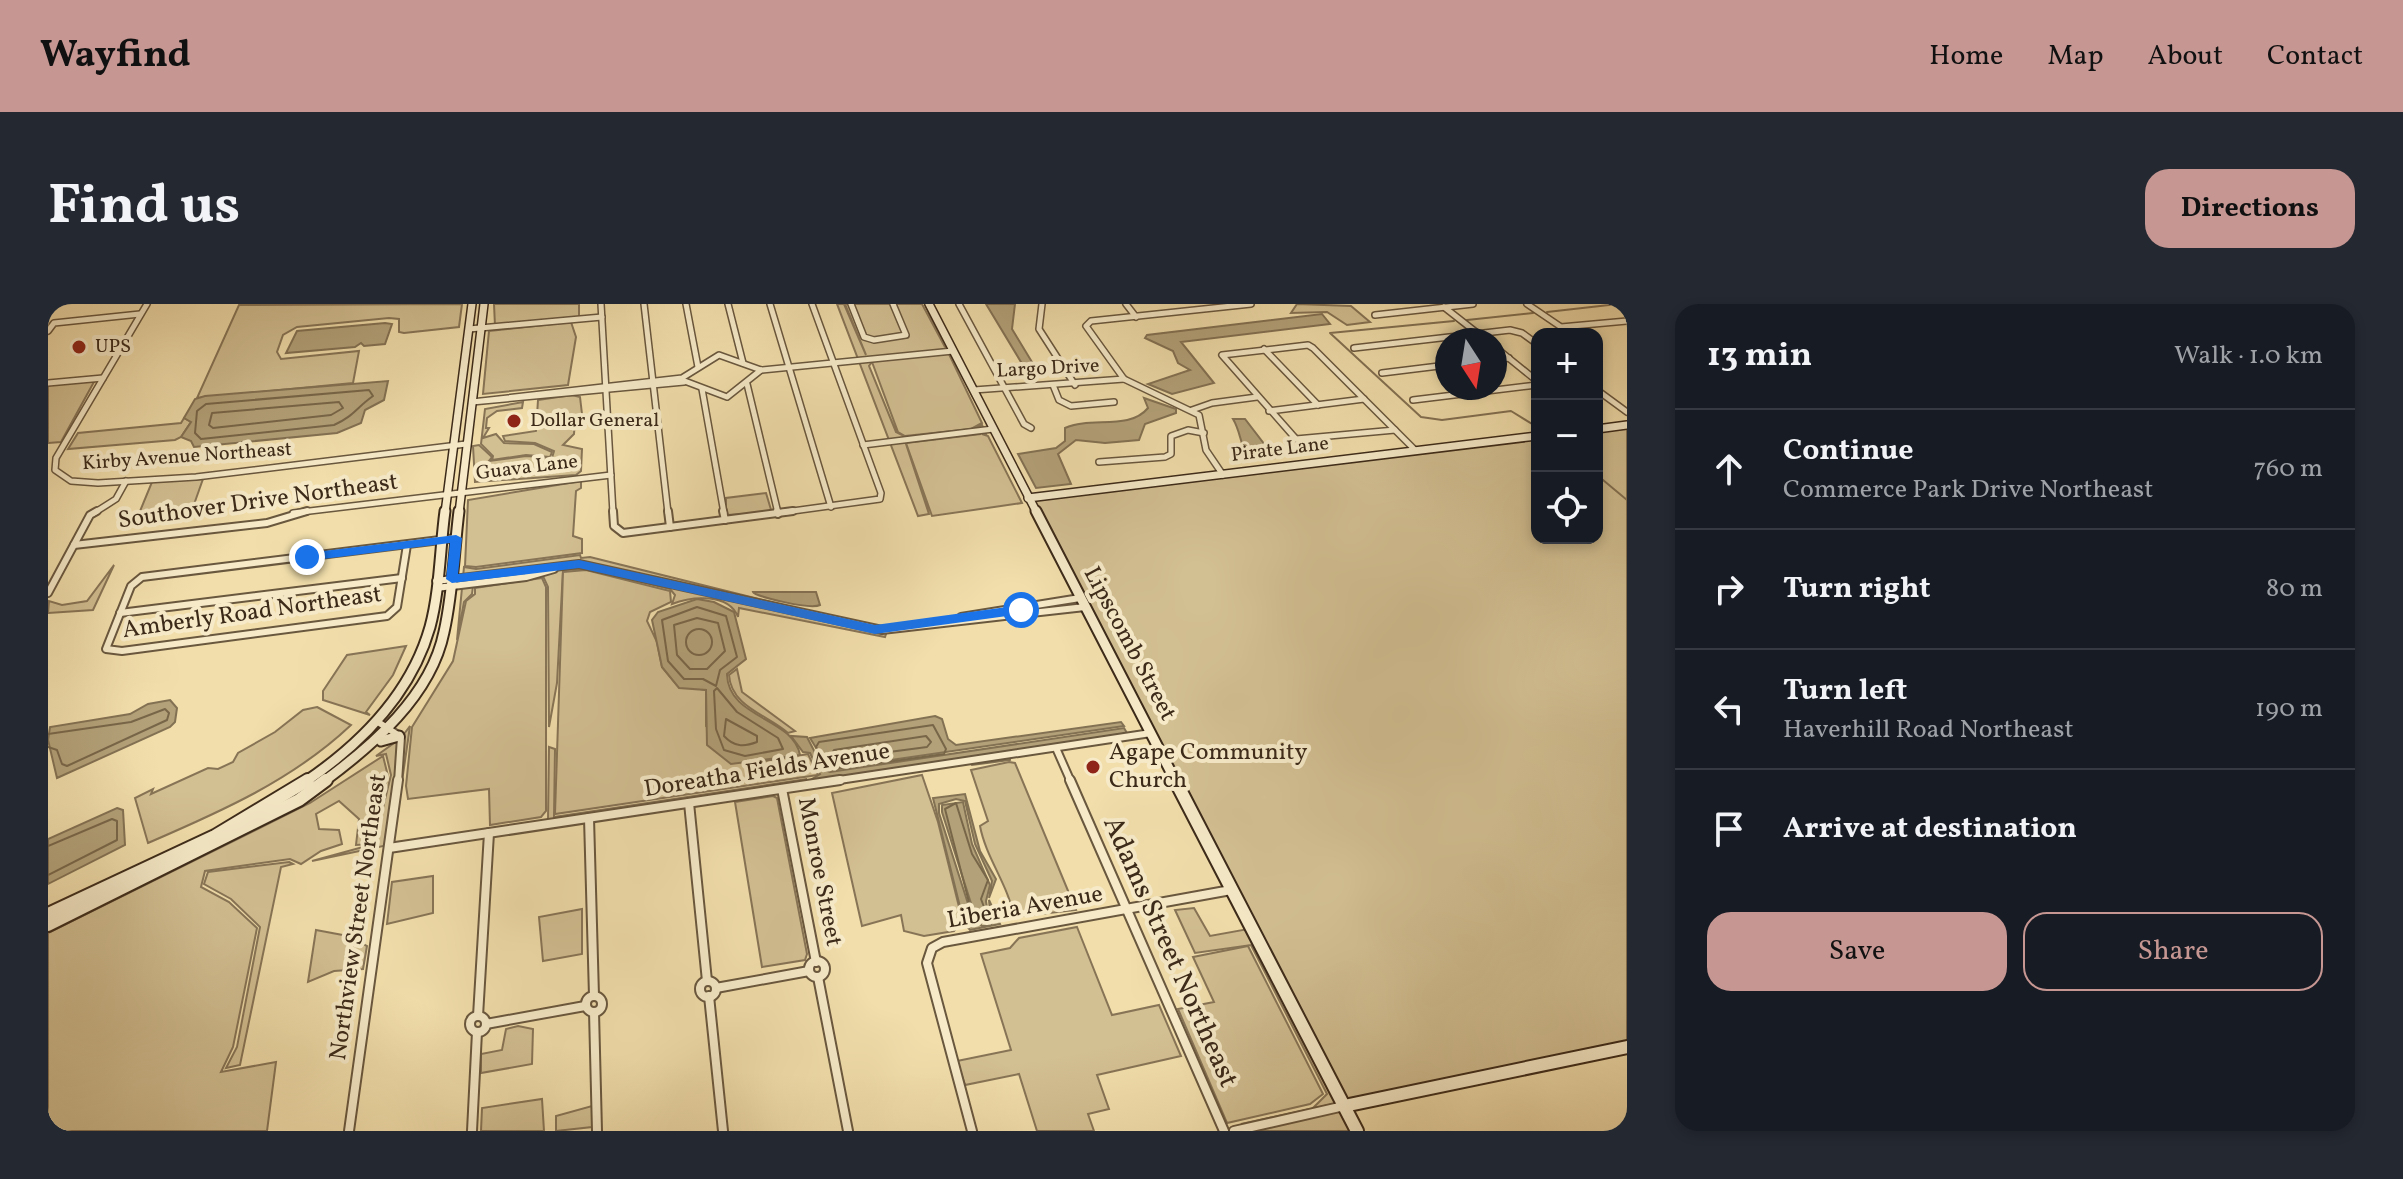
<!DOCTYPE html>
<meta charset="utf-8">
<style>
body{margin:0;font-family:Vollkorn,serif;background:#242831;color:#f1f3f6}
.controls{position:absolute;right:24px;top:24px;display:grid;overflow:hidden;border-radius:16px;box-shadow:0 4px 12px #0003}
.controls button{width:72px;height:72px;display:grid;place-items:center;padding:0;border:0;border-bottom:2px solid #363941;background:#171b24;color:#f1f3f6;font:40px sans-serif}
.compass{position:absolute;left:1387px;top:24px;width:72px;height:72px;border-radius:50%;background:#171b24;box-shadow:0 4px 12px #0003;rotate:168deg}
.stop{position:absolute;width:24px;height:24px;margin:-18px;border:6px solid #1a73e8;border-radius:50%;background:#fff}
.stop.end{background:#1a73e8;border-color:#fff;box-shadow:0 2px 8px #0008}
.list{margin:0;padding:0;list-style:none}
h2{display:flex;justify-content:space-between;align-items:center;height:104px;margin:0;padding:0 32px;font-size:34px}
h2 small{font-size:26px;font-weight:400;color:#9ea1a6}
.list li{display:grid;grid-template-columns:52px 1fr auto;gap:24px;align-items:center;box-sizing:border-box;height:120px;padding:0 32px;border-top:2px solid #363941}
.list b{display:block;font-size:30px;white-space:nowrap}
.list p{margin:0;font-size:26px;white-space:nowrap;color:#9ea1a6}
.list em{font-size:26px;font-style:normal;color:#9ea1a6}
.actions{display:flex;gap:16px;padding:24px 32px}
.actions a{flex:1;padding:18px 0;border:2px solid #c59692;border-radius:24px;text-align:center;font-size:28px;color:#c59692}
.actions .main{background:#c59692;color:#111}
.icon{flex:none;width:44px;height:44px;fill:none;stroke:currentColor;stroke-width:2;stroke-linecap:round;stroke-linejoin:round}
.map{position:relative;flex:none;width:1579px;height:827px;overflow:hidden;border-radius:24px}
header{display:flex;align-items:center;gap:48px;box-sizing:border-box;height:112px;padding:0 40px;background:#c59692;color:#111}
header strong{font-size:38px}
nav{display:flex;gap:44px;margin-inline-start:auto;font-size:28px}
.intro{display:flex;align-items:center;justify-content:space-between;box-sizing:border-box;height:192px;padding:0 48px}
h1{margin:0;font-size:56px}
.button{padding:20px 36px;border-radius:24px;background:#c59692;color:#111;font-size:28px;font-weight:700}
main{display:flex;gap:48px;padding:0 48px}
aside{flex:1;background:#171b24;border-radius:24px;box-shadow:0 4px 12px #0003}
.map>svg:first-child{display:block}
.green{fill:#d2bf92;stroke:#877456;stroke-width:2}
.water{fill:#b3a179;stroke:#837153;stroke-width:2}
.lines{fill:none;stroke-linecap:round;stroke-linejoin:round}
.shore{stroke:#786649;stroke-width:2}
.stream{stroke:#837153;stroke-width:2}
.street-far2-casing{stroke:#69573e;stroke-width:8}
.street-far1-casing{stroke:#69573e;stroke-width:10}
.street-casing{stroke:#69573e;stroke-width:12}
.secondary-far2-casing{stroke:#3c2a19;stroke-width:10}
.secondary-far1-casing{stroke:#3c2a19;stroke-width:13}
.secondary-casing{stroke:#3c2a19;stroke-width:16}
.street-far2{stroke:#f6eac8;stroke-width:5}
.street-far1{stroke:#f6eac8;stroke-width:6}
.street{stroke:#f6eac8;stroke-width:8}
.secondary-far2{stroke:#f6eac8;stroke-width:7}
.secondary-far1{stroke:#f6eac8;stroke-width:9}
.secondary{stroke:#f6eac8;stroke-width:12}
.route{fill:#1a73e8}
.poi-dot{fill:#8f2418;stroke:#f6eac8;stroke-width:3}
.labels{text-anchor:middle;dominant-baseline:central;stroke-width:8;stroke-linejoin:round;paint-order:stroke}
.far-poi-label{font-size:20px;fill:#3c2a19;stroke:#f6eac8;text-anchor:start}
.far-street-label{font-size:20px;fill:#3c2a19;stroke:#f6eac8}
.street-label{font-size:24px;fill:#3c2a19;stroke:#f6eac8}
.poi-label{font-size:24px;fill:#3c2a19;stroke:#f6eac8;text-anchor:start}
.near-street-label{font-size:28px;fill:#3c2a19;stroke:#f6eac8}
</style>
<header>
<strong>Wayfind</strong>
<nav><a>Home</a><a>Map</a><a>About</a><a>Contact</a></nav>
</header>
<div class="intro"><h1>Find us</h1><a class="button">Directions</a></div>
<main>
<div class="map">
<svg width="1579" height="827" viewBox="0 0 1579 827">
<rect width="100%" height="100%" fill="#f1deab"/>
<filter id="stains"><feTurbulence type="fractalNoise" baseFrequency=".0025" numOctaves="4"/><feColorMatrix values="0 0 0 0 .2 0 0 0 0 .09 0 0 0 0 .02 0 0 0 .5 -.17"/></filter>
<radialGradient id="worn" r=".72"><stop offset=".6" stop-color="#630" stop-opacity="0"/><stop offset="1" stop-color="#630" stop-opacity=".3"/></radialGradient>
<!-- green -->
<g class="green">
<path d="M414,0L411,23L356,29L351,28V15L341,14L249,23L235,31L229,48L233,55L311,47L305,79L149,94L191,1Z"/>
<path d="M446,0H531V13L447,22Z"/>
<path d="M789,0H796L818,51L797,0H874L897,43L877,0L934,119L923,125L857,132L850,128L824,58L821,62L848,128L858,133L925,126L934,121L938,130H934L940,132L974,199L884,212L858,139L933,130L857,137L881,210L870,212Z"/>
<path d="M1249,0L1303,2L1322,18L1299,21L1279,8L1243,9Z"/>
<path d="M523,18L528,33L520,81L435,90L441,27Z"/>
<path d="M47,76L13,138L0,139V81Z"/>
<path d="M524,91L532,93L534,110L527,116L526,130L515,141L534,145L533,167L528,171L427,178L425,142L431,141L444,153L441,157L478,152L504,154L506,147L487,139L457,137L455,132L488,127L490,96Z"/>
<path d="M475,98L474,104L449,107L439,114L438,124H441L435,134L448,130L456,139L486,140L504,148L502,153L478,151L444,156L445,152L433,140L437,105Z"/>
<path d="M136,114L143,118L133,133L127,136L20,145L30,129L133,119Z"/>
<path d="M1579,122V743L1297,802L1309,827H1186L1295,803L980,194L1489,132V234H1549V125Z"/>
<path d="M155,175L144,206L90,212L104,178Z"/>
<path d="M533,177V184L528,187L525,232L534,235V249L428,263L417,262L420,196Z"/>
<path d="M718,189L724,209L678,211V194Z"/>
<path d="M532,251L533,254L542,253L839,327L837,333L691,304L690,313C681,289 644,292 624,300L627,291L622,285L539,265L515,266L509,379L501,423L500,283L495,272L425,282L424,290L416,298L409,336L416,263L428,265Z"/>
<path d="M66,261L45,306L0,309L1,297L14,301L39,297Z"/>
<path d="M538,266L622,287L623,298L602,308L599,317L609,338L614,363L629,381L658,386V422L699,460L760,450L770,471L507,510L515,268Z"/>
<path d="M494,274L498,283V507L493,513L442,521L441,485L360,495L358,482L364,423L405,357L418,297L427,290V284Z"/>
<path d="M358,342L345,371L318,408L322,411L275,396V387L299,351Z"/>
<path d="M689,365L694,388L747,427L740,429C720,411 683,403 681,371Z"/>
<path d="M269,403L303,421C245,476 172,508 100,539L87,494L105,485L103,490L160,464L170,465L185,458L190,449L227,428L255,406Z"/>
<path d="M362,422L345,540L264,557L326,540L343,471L338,450L328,452L353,434Z"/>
<path d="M501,443L507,445L506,513L759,475L500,516Z"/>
<path d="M335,452L340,472L323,540L308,541L311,515L291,497L268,510L271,525L291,526L294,540L273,547L253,560L242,555L157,567L153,583L181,598L209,624L185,743L173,768L228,758L219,827H0V629L262,499Z"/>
<path d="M961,458L967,459L1028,606L966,613C960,580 938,554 932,522L940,517L923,466Z"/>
<path d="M874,471L890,518L914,615L906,627L876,632L856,627L853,611L814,622L784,489Z"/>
<path d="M725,492L729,494L759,650L757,656L714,663L687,498Z"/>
<path d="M241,558L245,560L233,563L192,761L178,764L189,743L212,623L183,595L156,580L160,568Z"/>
<path d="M385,572V609L339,620L344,578Z"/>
<path d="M1146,604L1162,632L1200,625L1290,799L1193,820L1264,805L1279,790L1203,641L1147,649L1127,606Z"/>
<path d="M534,605V650L495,657L491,613Z"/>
<path d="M1029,623L1064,711L1111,701L1133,752L1049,771L1061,805L1040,810L1046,827H989L971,770L917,781L909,757L963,746L933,650L962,644L971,634Z"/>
<path d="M268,626L300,632L319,642L315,665L286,667L260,678Z"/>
<path d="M1200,642L1275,790L1262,800L1179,819L1130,705L1166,698L1145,653Z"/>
<path d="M470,722L485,725L484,760L433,769V750L454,746L458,725Z"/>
<path d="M494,795L496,827H433L434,804Z"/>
<path d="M544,802V823L508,827V812Z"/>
</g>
<!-- water -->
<g class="water">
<path d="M938,0H967L964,25L987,63H976Z"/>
<path d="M1274,10L1282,20L1133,38L1166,79L1124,90L1100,80L1142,66L1130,59L1125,47L1097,34L1099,31Z"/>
<path d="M337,19L344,20L337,40L316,42L313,39L307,43L238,49L249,27Z"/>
<path d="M340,77L336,96L317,106L313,119L289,129L146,143L143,137L133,133L143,118L136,114L147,95L157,92Z"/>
<path d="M1096,94L1128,105V109L1097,120L1091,136L1057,139L1028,136L1010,150L1023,180L988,184L970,150L1008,144L1017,137V124C1043,112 1081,127 1100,104Z"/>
<path d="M1185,115H1197L1227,154L1201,155C1192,142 1193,128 1185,115Z"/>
<path d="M705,288H768L772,301C762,306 706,292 705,288Z"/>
<path d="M649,295L666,298L686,308L698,355L679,370C680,415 745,413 752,451L683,460L659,441L658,386L631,384L614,363L604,316L610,308Z"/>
<path d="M122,396L129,404L127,418L122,423L9,474L0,436L2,423L82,410L100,400Z"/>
<path d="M887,412L894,415L900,435L908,441L1073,418L1076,422L781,465L762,434Z"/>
<path d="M1076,424L1079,429L961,450L962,456L924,461L921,455L759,478L772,470L762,449L755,448L743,432L759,433L776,466L782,468Z"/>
<path d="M917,490L932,547L948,575L941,594L944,577L927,540L917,497L908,495L891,500V509L924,612L934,622L943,620L941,596L952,620L922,626L916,619L885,494Z"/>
<path d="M915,498L924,540L942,581L938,597L941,618L934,619L927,612L894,508V501Z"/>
<path d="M69,504L75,506L77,541L0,580V535Z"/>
</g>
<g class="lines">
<!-- shore -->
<g class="shore">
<path d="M321,86L325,92C308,104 306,112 286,121L153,135L147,129L149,107L158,100Z"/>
<path d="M291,98L295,104L283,111L165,124L161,121L164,109Z"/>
<path d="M649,303L678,312L689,353L672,366L668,382L655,375H636L620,357L614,316Z"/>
<path d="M649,314L670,319L677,347L659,365H642L629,351L626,321Z"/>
<circle cx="651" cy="338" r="13"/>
<path d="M669,384L689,408L730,434L735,445L697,452L676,446L668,425L666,387Z"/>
<path d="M678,415L709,432V438C696,443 686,443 676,432Z"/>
<path d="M885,421L898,445L896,450L782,466L768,443L771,438Z"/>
<path d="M0,430L83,418L117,405L121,409L119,416L19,462L14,460L9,446L0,443"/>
<path d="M878,432L883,438L879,443L788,455L783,450L786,446Z"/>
<path d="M908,499L924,550L940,576L933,595L939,611L936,615L925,614L897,505Z"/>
<path d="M0,542L64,515L69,517V536L0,571"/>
</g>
<!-- stream -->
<g class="stream">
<path d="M1499,8L1570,0"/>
<path d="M1419,16L1485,9"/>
<path d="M1406,17L1282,29L1373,113L1394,116L1463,107L1489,123"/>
<path d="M1549,171L1579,196"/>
</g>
<!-- street-far2 casing -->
<g class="street-far2-casing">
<g id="street-far2">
<path d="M99,0L8,154L7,166L23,177L50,179L148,173L418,140"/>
<path d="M553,0L565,209"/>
<path d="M596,0L620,209"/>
<path d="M638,0L650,63"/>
<path d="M680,0L695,59"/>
<path d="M722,0L783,203"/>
<path d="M803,0L816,33L826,36L858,31L845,0"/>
<path d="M911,0L976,120L983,124"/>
<path d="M994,0L991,25L1027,81"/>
<path d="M1078,0L1088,13"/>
<path d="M1479,0L1513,23L1579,17"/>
<path d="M1396,3L1438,36"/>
<path d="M1327,11L1425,0"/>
<path d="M421,25L554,13"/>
<path d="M0,27L6,19L92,10"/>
<path d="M1260,41L1265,44L1347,126L1248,135L1174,51Z"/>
<path d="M1447,43L1489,77"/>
<path d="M1306,44L1462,26L1474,29L1489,40"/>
<path d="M1216,45L1270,101"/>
<path d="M1447,56L1461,54"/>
<path d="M1334,69L1399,61"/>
<path d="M634,76L679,93L713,66"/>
<path d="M636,78L424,98L634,74L671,51L713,66L905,47"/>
<path d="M0,79L55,74"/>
<path d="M699,80L730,209"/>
<path d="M1005,81L1011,96L1023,102L1066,98"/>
<path d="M654,85L676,209"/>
<path d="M926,86L1076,75"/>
<path d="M1549,86L1579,108"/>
<path d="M1365,96L1489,81"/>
<path d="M1144,106L1164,99L1209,93"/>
<path d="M1221,107L1316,95"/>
<path d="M1347,126L1368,147"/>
<path d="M815,141L945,125"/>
<path d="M1051,158L1117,153L1123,150V132L1140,126L1156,129"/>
<path d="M1175,171L1158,146L1151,111L1076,75L1038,22L1043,17L1203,0"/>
<path d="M46,209L68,195L78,177"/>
<path d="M245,209L563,171"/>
<path d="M730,209L832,195L833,189L764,0"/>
</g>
</g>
<!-- street-far1 casing -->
<g class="street-far1-casing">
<g id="street-far1">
<path d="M565,207L566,222L575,229L745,207"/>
<path d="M620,207L622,223"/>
<path d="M675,207L677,216"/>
<path d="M729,207L730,210"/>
<path d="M26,241L219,219L259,207"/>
<path d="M359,241L349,303L339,312L74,347L58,345L83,282L94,273L408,234"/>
<path d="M388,277L531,260L834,326L1037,303"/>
<path d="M388,284L478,273L506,265"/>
<path d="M0,289L42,211L49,207"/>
<path d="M72,309L354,274"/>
<path d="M913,313L1032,294"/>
<path d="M330,418L353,433L350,478"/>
<path d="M1008,444L1023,478"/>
<path d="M778,478L1103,429"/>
</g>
</g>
<!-- street casing -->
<g class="street-casing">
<g id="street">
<path d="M1022,476L1176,827"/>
<path d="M734,485L768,658"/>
<path d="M641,499L659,677"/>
<path d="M541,514L546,692"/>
<path d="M341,544L792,476"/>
<circle cx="769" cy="665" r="8"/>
<path d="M770,673L800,827"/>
<circle cx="660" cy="685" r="8"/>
<path d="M668,684L761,667"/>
<circle cx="546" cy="700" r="8"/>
<path d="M661,692L675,827"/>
<path d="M546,708L549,827"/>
<circle cx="430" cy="720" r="8"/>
<path d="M430,712L441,529"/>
<path d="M438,720L537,702"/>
<path d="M301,827L350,476"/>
<path d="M424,827L429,728"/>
<path d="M924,827L879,659L884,644L895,638L1183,586"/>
<path d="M1186,827L1296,802"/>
</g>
</g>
<!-- secondary-far2 casing -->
<g class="secondary-far2-casing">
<g id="secondary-far2">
<path d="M881,0L989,209"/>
<path d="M1549,125L1579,121"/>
<path d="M980,194L1489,132"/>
<path d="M397,209L424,0"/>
<path d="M411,209L436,0"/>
</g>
</g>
<!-- secondary-far1 casing -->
<g class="secondary-far1-casing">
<g id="secondary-far1">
<path d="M988,207L1128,478"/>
<path d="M333,437L351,432"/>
<path d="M257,478C313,440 363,390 382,323C392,286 392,244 397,207"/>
<path d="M275,478C324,442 383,392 396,328C405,289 406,247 411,207"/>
</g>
</g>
<!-- secondary casing -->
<g class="secondary-casing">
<g id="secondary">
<path d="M1127,476L1309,827"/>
<path d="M0,610L167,532L260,476"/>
<path d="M0,621L251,496L278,476"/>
<path d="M1296,802L1579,743"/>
</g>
</g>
<!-- street-far2 -->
<use href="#street-far2" class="street-far2"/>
<!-- street-far1 -->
<use href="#street-far1" class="street-far1"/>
<!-- street -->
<use href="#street" class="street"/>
<!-- secondary-far2 -->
<use href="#secondary-far2" class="secondary-far2"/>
<!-- secondary-far1 -->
<use href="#secondary-far1" class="secondary-far1"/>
<!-- secondary -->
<use href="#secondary" class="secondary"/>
</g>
<!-- route -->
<path class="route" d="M408,231L414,234L410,270L531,256L827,321L973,301L978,306L973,310L827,330L531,264L404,279L398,275L402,239L259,257L253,253L259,249Z"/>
<!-- markers -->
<g class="poi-dot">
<circle cx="31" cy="43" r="8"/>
<circle cx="466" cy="117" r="8"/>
<circle cx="1045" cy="463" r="8"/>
</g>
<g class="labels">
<!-- far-poi labels -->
<g class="far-poi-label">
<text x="47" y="43">UPS</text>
<text x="482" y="117">Dollar General</text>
</g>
<!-- far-street labels -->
<g class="far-street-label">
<text transform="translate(1000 65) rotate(-3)">Largo Drive</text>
<text transform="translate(1232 146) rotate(-7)">Pirate Lane</text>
<text transform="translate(139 153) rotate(-4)">Kirby Avenue Northeast</text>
<text transform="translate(479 164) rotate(-7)">Guava Lane</text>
</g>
<!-- street labels -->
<g class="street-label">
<text transform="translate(210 198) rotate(-8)">Southover Drive Northeast</text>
<text transform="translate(204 309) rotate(-8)">Amberly Road Northeast</text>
<text transform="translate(1081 340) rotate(62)">Lipscomb Street</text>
<text transform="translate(719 467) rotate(-9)">Doreatha Fields Avenue</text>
<text transform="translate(771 568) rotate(79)">Monroe Street</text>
<text transform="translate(977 604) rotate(-10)">Liberia Avenue</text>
<text transform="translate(311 613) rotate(-82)">Northview Street Northeast</text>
</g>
<!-- poi labels -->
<g class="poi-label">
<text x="1061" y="449">Agape Community<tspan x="1061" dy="28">Church</tspan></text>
</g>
<!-- near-street labels -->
<g class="near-street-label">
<text transform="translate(1122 648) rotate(66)">Adams Street Northeast</text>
</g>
</g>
<rect width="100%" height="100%" filter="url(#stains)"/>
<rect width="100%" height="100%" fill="url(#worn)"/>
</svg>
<div class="controls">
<button>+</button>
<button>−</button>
<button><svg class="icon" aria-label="locate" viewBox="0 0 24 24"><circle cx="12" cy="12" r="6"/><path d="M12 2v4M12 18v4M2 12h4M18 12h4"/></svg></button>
</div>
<svg class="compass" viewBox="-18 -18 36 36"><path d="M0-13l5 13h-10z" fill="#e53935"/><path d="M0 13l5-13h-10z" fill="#9ea1a6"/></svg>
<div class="stop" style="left:973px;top:306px"></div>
<div class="stop end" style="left:259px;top:253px"></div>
</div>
<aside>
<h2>13 min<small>Walk · 1.0 km</small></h2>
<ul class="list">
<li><svg class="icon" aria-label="ahead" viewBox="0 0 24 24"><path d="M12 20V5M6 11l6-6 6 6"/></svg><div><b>Continue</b><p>Commerce Park Drive Northeast</p></div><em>760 m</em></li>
<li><svg class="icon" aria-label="right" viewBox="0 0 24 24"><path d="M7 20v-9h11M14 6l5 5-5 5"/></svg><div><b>Turn right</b></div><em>80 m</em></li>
<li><svg class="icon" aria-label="left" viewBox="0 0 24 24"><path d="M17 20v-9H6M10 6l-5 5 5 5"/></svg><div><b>Turn left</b><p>Haverhill Road Northeast</p></div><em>190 m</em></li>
<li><svg class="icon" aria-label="arrive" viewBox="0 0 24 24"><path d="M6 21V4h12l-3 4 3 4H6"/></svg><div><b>Arrive at destination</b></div></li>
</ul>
<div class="actions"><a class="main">Save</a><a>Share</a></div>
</aside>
</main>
